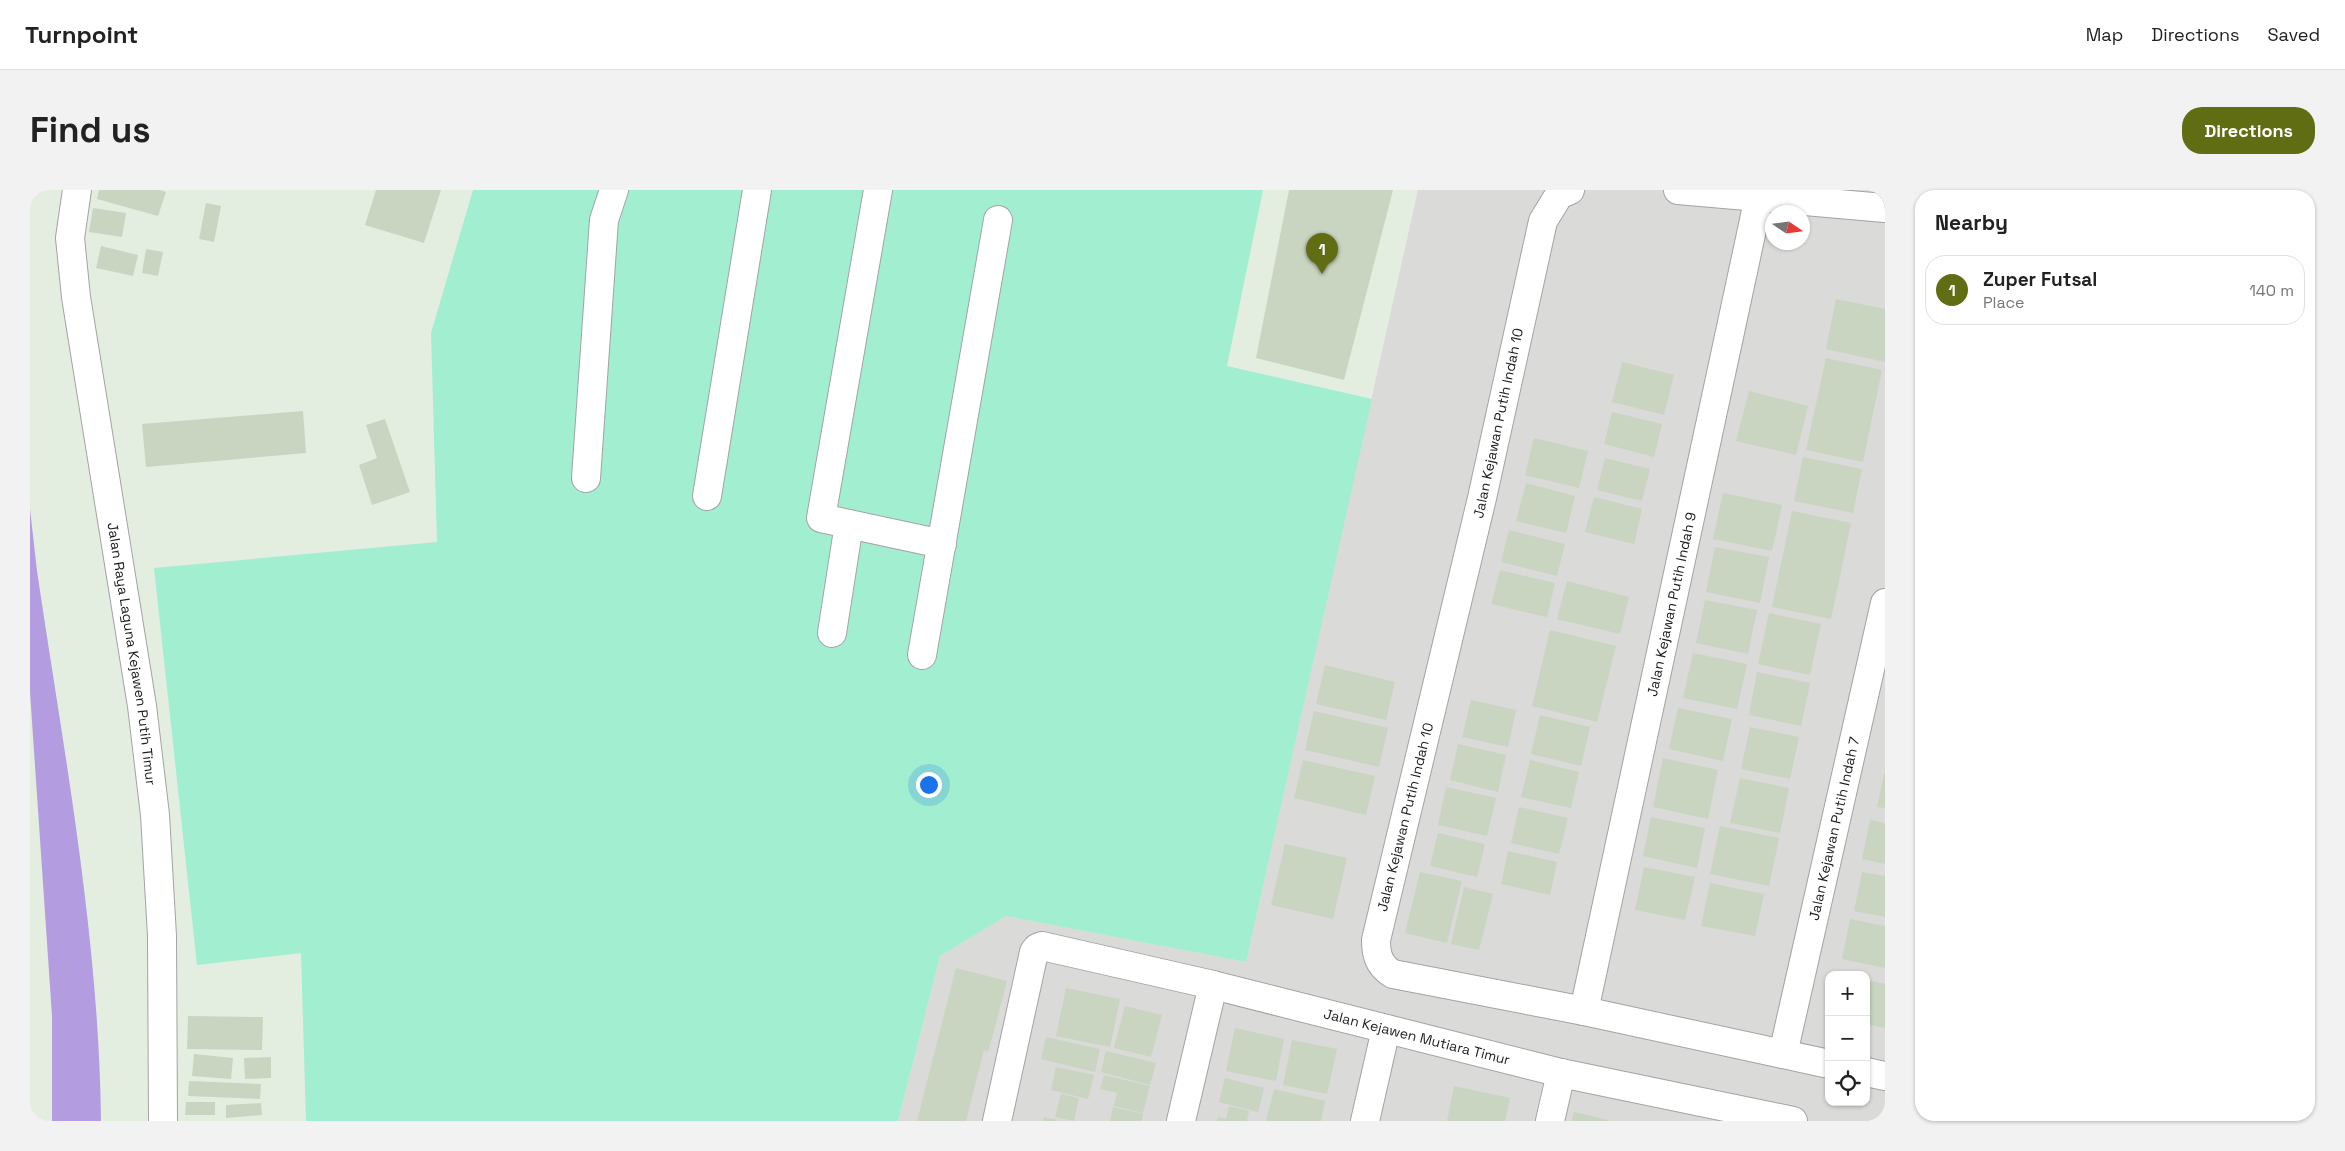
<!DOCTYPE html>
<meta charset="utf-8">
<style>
body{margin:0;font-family:"Space Grotesk",sans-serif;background:#f2f2f2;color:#222}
.controls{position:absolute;right:15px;bottom:15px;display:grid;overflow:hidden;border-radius:10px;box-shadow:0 1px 4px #0004}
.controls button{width:45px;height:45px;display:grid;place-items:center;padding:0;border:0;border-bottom:1px solid #e0e0e0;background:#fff;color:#222;font:25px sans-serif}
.compass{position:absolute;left:1735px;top:15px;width:45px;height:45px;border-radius:50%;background:#fff;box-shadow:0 1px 4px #0004;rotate:103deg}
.you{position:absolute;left:898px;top:594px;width:18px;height:18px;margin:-12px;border:4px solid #fff;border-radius:50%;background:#1a73e8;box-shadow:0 0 0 8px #1a73e833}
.badge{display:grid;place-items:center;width:32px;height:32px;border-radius:50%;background:#616d13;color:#fff;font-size:16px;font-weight:700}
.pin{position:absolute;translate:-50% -41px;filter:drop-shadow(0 1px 2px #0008)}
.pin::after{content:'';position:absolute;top:26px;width:18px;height:15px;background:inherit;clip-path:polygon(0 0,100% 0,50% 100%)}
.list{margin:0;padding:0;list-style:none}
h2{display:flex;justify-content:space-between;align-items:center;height:65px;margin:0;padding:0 20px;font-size:21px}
h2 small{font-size:16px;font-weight:400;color:#767676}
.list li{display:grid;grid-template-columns:32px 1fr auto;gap:15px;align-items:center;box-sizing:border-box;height:70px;margin:0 10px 10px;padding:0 10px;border:1px solid #e0e0e0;border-radius:20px}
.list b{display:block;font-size:19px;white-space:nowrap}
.list p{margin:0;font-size:16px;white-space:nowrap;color:#767676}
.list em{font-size:16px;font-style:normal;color:#767676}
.icon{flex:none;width:28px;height:28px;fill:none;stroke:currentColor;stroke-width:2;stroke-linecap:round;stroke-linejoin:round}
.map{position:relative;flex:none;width:1855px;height:931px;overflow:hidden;border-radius:20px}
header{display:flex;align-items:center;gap:30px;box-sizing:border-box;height:70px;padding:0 25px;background:#fff;border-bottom:1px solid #e0e0e0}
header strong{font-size:24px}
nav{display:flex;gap:28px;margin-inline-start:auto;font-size:18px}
.intro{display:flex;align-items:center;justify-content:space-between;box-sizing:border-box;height:120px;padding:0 30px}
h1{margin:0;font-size:35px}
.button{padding:12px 22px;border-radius:20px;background:#616d13;color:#fff;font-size:18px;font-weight:700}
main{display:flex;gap:30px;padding:0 30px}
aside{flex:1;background:#fff;border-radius:20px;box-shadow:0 1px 4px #0004}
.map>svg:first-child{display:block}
.residential{fill:#dadad9;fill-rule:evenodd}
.grass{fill:#a1eed1}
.water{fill:#b49ce0}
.building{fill:#c9d5c0}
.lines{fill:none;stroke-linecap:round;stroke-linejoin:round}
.minor-casing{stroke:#a3a3a3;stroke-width:30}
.minor{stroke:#fff;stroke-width:28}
.labels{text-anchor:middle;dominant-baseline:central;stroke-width:5;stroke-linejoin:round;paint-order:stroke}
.street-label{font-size:14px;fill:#1c1c1c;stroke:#fff}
</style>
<header>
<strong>Turnpoint</strong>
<nav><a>Map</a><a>Directions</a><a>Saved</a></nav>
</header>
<div class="intro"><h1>Find us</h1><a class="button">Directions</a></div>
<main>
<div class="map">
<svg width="1855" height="931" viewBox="0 0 1855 931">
<rect width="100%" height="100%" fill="#e3eee0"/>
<!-- residential -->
<path class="residential" d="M1388,0H1855V931H868L910,766L976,726L1216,772ZM1742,22H1772V52H1742ZM1799,785H1836V912H1799Z"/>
<!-- grass -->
<path class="grass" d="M443,0H1233L1197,176L1342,209L1216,772L976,726L910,766L868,931H276L271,763L167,775L124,378L407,352L401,143Z"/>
<!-- water -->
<path class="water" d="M0,319L7,381C34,563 69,746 71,931H22V826L0,502Z"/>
<!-- building -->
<g class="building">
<path d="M69,0H130L136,2L128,26L67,9Z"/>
<path d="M346,0H411L394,53L335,35Z"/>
<path d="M1259,0H1363L1314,190L1226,168Z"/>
<path d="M176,13L191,16L184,52L169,49Z"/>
<path d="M63,18L96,23L92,47L59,42Z"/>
<path d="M71,56L108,65L103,86L66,78Z"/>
<path d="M116,59L133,62L128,86L112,83Z"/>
<path d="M1806,109L1855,119V172L1796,159Z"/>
<path d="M1796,168L1852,180L1833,272L1776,260Z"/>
<path d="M1592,172L1644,185L1634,225L1582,212Z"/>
<path d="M1719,201L1778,216L1766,265L1706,251Z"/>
<path d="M273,221L276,263L116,277L112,234Z"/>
<path d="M1582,222L1632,234L1624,267L1574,254Z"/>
<path d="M355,229L380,302L342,315L329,275L347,268L336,235Z"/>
<path d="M1504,248L1558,261L1549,298L1495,285Z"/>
<path d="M1773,267L1832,279L1823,323L1764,311Z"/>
<path d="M1575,268L1620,279L1612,311L1567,300Z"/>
<path d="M1496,293L1545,306L1536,343L1486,331Z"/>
<path d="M1693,303L1752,315L1742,361L1683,349Z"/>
<path d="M1564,307L1612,319L1604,354L1555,342Z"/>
<path d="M1762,321L1821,333L1801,429L1742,417Z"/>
<path d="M1479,340L1535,354L1527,386L1471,372Z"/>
<path d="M1685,357L1739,367L1730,413L1676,402Z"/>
<path d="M1470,380L1525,393L1517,427L1461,414Z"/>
<path d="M1537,391L1599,407L1590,444L1527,429Z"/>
<path d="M1675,410L1727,420L1718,464L1666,453Z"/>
<path d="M1739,423L1791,434L1780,485L1728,474Z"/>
<path d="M1520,440L1586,456L1567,532L1502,516Z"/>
<path d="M1663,463L1717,474L1707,519L1653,508Z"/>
<path d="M1295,475L1365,492L1356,530L1286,514Z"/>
<path d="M1727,482L1780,493L1771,536L1719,525Z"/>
<path d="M1441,510L1486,520L1478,557L1432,547Z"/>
<path d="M1648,518L1702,529L1693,571L1639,559Z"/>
<path d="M1284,521L1358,538L1349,577L1275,560Z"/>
<path d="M1510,525L1560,537L1551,576L1501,564Z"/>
<path d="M1720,537L1769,547L1760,589L1711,579Z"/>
<path d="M1428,554L1476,565L1468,602L1420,590Z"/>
<path d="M1633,568L1688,580L1678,629L1623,617Z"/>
<path d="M1273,570L1345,586L1336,625L1264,608Z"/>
<path d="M1500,570L1549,582L1541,618L1491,607Z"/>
<path d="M1854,584H1855V618L1847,617Z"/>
<path d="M1710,588L1759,598L1750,643L1700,633Z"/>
<path d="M1416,597L1466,608L1457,646L1408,635Z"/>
<path d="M1489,617L1538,628L1529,664L1481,653Z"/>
<path d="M1621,627L1675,638L1667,678L1613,666Z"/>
<path d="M1840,630L1855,633V674L1832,669Z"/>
<path d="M1690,636L1749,648L1739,696L1680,684Z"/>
<path d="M1408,643L1455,654L1447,687L1400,676Z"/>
<path d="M1255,654L1317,668L1303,729L1241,715Z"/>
<path d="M1478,661L1527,672L1520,705L1471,694Z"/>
<path d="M1614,677L1665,687L1655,730L1605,720Z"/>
<path d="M1390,682L1432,691L1417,753L1375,743Z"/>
<path d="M1832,682L1855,686V727L1824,721Z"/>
<path d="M1680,693L1734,704L1725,746L1671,736Z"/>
<path d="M1434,697L1463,704L1449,760L1421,754Z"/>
<path d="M1820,729L1855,736V778L1812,769Z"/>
<path d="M926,778L977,791L966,833L958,862L954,860L936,931H887Z"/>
<path d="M1836,790L1855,794V838L1836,834Z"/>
<path d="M1036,798L1090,809L1080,857L1026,846Z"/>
<path d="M1095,816L1132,825L1121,867L1084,858Z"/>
<path d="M158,826L233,827L232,860L157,859Z"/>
<path d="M1205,838L1254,849L1246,891L1196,881Z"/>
<path d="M1016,847L1070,859L1065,882L1011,869Z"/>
<path d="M1262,850L1307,859L1297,904L1253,895Z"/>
<path d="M1076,861L1126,873L1120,895L1071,882Z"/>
<path d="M164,864L203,868L201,889L162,886Z"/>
<path d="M241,867V888L215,889L214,868Z"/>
<path d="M1026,877L1064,885L1058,909L1021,900Z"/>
<path d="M1074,885L1120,896L1113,923L1084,916L1087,903L1070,899Z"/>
<path d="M1195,888L1234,898L1228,922L1189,912Z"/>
<path d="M159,891L231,894L230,909L158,906Z"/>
<path d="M1424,896L1480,908L1475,931H1417Z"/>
<path d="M1244,899L1295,911L1291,931H1236Z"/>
<path d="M1031,904L1049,908L1044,931L1025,927Z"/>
<path d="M156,912H185V925H155Z"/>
<path d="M231,913L232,925L196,928V915Z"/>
<path d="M1199,916L1219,921L1217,931H1187L1188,927L1196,929Z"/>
<path d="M1083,917L1113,924L1112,931H1080Z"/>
<path d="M1544,922L1578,930V931H1542Z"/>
<path d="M1014,927L1027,930V931H1013Z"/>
</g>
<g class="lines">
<!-- minor casing -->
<g class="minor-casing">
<g id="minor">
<path id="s1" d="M47,0L40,48L46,107L112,516L125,625L132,746L133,931"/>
<path d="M848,0L791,328L912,354"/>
<path d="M1540,0L1529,5L1513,31L1452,308L1346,750C1346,765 1349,776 1363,784L1554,821L1799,874"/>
<path d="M1648,0L1855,18"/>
<path d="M556,288L574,30L584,0"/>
<path d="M677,306L727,0"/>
<path d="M802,443L819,334"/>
<path d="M892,465L968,30"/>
<path id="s2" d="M1554,821L1729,7"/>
<path id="s3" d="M1753,864L1855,413"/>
<path d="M1836,882L1855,886"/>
<path id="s4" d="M967,931L1004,762L1007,758L1012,756L1183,795L1531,883L1763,931"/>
<path d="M1151,931L1183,795"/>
<path d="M1335,931L1356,839"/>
<path d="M1520,931L1531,883"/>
</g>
</g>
<!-- minor -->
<use href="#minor" class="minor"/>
</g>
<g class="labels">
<!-- street labels -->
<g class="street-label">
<text transform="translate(1468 233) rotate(-78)">Jalan Kejawan Putih Indah 10</text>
<text stroke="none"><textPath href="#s2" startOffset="416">Jalan Kejawan Putih Indah 9</textPath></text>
<text stroke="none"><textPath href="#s1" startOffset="469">Jalan Raya Laguna Kejawen Putih Timur</textPath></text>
<text transform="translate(1375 627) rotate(-76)">Jalan Kejawan Putih Indah 10</text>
<text stroke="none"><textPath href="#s3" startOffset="231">Jalan Kejawan Putih Indah 7</textPath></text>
<text stroke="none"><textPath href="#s4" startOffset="569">Jalan Kejawen Mutiara Timur</textPath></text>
</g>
</g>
</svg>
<div class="controls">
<button>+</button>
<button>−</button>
<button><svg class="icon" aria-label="locate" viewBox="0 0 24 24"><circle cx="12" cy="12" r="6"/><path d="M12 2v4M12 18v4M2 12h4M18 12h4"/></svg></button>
</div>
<svg class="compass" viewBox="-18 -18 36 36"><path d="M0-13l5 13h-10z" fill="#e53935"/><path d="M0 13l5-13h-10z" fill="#767676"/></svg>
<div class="you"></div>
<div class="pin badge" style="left:1292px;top:84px">1</div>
</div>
<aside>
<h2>Nearby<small></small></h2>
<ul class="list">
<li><span class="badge">1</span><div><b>Zuper Futsal</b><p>Place</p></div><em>140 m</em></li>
</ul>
</aside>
</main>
